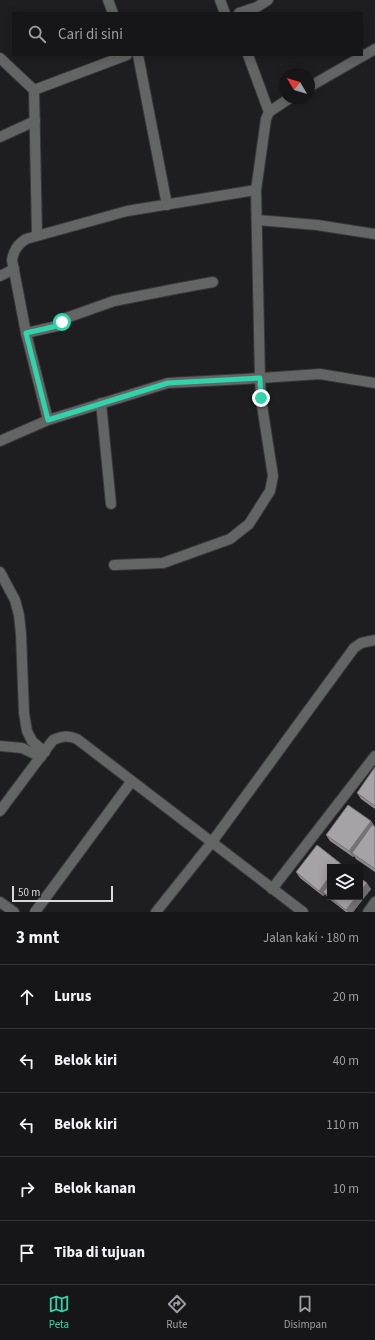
<!DOCTYPE html>
<html lang="id">
<meta charset="utf-8">
<style>
body{margin:0;font-family:"Source Sans 3",sans-serif;background:#232325;color:#f1f3f6}
.controls{position:absolute;right:12px;bottom:12px;display:grid;overflow:hidden;border-radius:0px;box-shadow:0 2px 10px #0003}
.controls button{width:36px;height:36px;display:grid;place-items:center;padding:0;border:0;border-bottom:1px solid #353537;background:#161618;color:#f1f3f6;font:20px sans-serif}
.compass{position:absolute;left:279px;top:68px;width:36px;height:36px;border-radius:50%;background:#161618;box-shadow:0 2px 10px #0003;rotate:308deg}
.scale{position:absolute;left:12px;bottom:10px;width:101px;box-sizing:border-box;padding-left:4px;border:2px solid #d9d8da;border-top:0;font-size:11px;line-height:14px;white-space:nowrap;color:#d9d8da;-webkit-text-stroke:3px #1e1d20;paint-order:stroke}
.stop{position:absolute;width:12px;height:12px;margin:-9px;border:3px solid #2fd4aa;border-radius:50%;background:#fff}
.stop.end{background:#2fd4aa;border-color:#fff;box-shadow:0 1px 4px #0008}
.list{margin:0;padding:0;list-style:none}
h2{display:flex;justify-content:space-between;align-items:center;height:52px;margin:0;padding:0 16px;font-size:17px}
h2 small{font-size:13px;font-weight:400;color:#9e9fa2}
.list li{display:grid;grid-template-columns:26px 1fr auto;gap:12px;align-items:center;box-sizing:border-box;height:64px;padding:0 16px;border-top:1px solid #353537}
.list b{display:block;font-size:15px;white-space:nowrap}
.list em{font-size:13px;font-style:normal;color:#9e9fa2}
.icon{flex:none;width:22px;height:22px;fill:none;stroke:currentColor;stroke-width:2;stroke-linecap:round;stroke-linejoin:round}
.map{position:relative;flex:none;width:375px;height:912px;overflow:hidden}
.search{position:absolute;background:#161618;box-shadow:0 2px 10px #0003;left:12px;right:12px;top:12px;height:44px;display:flex;align-items:center;gap:10px;box-sizing:border-box;padding:0 14px;border-radius:0px;color:#9e9fa2;font-size:15px}
.sheet{height:372px;background:#161618}
nav{display:flex;justify-content:space-around;align-items:center;box-sizing:border-box;height:56px;border-top:1px solid #353537;background:#161618;font-size:11px;color:#9e9fa2}
nav a{display:grid;justify-items:center;gap:2px}
nav .on{color:#2fd4aa}
.map>svg:first-child{display:block}
.lines{fill:none;stroke-linecap:round;stroke-linejoin:round}
.minor-casing{stroke:#38373a;stroke-width:12}
.minor{stroke:#636564;stroke-width:10}
.wall{fill:#8e8c8f}
.shaded-wall{fill:#747274}
.building{fill:#a5a3a6;stroke:#747274}
.route{stroke:#2fd4aa;stroke-width:5}
</style>
<div class="map">
<svg width="375" height="912" viewBox="0 0 375 912">
<rect width="100%" height="100%" fill="#1e1d20"/>
<g class="lines">
<!-- minor casing -->
<g class="minor-casing">
<g id="minor">
<path d="M108,0L113,13"/>
<path d="M220,0L225,13"/>
<path d="M239,13L257,7L268,0"/>
<path d="M138,55L167,205"/>
<path d="M248,55L269,112"/>
<path d="M0,58L34,90L37,235"/>
<path d="M309,87L375,49"/>
<path d="M34,90L127,55"/>
<path d="M0,137L35,121"/>
<path d="M257,220L317,225L375,234"/>
<path d="M0,276L14,269"/>
<path d="M26,333L57,326L66,318L114,301L180,288L213,282"/>
<path d="M101,403L111,504"/>
<path d="M48,420L26,333L12,260C14,250 17,245 26,239L127,211L256,190"/>
<path d="M0,441L48,420L168,383L245,379L320,374L375,383"/>
<path d="M114,565L163,563L230,539L249,524L270,491L273,476L261,399L260,378L256,190L266,119L269,112L290,98"/>
<path d="M0,572L15,600L19,615L21,634L24,713L27,731L32,741L45,752"/>
<path d="M0,746L22,748L41,757"/>
<path d="M0,811L53,740C62,736 68,735 77,739L303,912"/>
<path d="M272,889L375,756"/>
<path d="M0,902L14,912"/>
<path d="M35,912L131,782"/>
<path d="M156,912L212,842L354,648L361,643L375,640"/>
<path d="M368,912L375,902"/>
</g>
</g>
<!-- minor -->
<use href="#minor" class="minor"/>
</g>
<!-- wall -->
<g class="wall">
<path d="M375,767V809L361,799L357,793Z"/>
<path d="M371,821L375,827V872L356,859L354,856L353,857L330,841L326,835Z"/>
<path d="M340,863L343,866L371,889L353,912H346L328,898L325,894L323,896L300,878L296,872Z"/>
</g>
<!-- shaded-wall -->
<g class="shaded-wall">
<path d="M371,821L375,827L355,855L352,853L354,856L353,857L349,851Z"/>
<path d="M340,863L344,867H337Z"/>
<path d="M330,876V888L323,892L325,894L323,896L319,891Z"/>
<path d="M367,883L371,889L353,912H348L346,910L356,897H360V892Z"/>
</g>
<!-- building -->
<g class="building">
<path d="M375,767V806L357,793Z"/>
<path d="M348,805L371,821L349,851L326,835Z"/>
<path d="M372,825L375,827V869L352,853Z"/>
<path d="M317,845L340,863L337,867H330V876L319,891L296,872Z"/>
<path d="M360,878L367,883L360,892Z"/>
<path d="M330,884V897H356L346,910L323,892Z"/>
</g>
<g class="lines">
<!-- route -->
<path class="route" d="M62,322L57,326L26,333L48,420L168,383L260,378L261,398"/>
</g>
</svg>
<div class="controls">
<button><svg class="icon" aria-label="layers" viewBox="0 0 24 24"><path d="M12 4l9 5-9 5-9-5zM3 14l9 5 9-5"/></svg></button>
</div>
<svg class="compass" viewBox="-18 -18 36 36"><path d="M0-13l5 13h-10z" fill="#e53935"/><path d="M0 13l5-13h-10z" fill="#9e9fa2"/></svg>
<div class="scale">50 m</div>
<div class="stop" style="left:62px;top:322px"></div>
<div class="stop end" style="left:261px;top:398px"></div>
<div class="search"><svg class="icon" aria-label="search" viewBox="0 0 24 24"><circle cx="10" cy="10" r="6"/><path d="M15 15l6 6"/></svg>Cari di sini</div>
</div>
<section class="sheet">
<h2>3 mnt<small>Jalan kaki · 180 m</small></h2>
<ul class="list">
<li><svg class="icon" aria-label="ahead" viewBox="0 0 24 24"><path d="M12 20V5M6 11l6-6 6 6"/></svg><div><b>Lurus</b></div><em>20 m</em></li>
<li><svg class="icon" aria-label="left" viewBox="0 0 24 24"><path d="M17 20v-9H6M10 6l-5 5 5 5"/></svg><div><b>Belok kiri</b></div><em>40 m</em></li>
<li><svg class="icon" aria-label="left" viewBox="0 0 24 24"><path d="M17 20v-9H6M10 6l-5 5 5 5"/></svg><div><b>Belok kiri</b></div><em>110 m</em></li>
<li><svg class="icon" aria-label="right" viewBox="0 0 24 24"><path d="M7 20v-9h11M14 6l5 5-5 5"/></svg><div><b>Belok kanan</b></div><em>10 m</em></li>
<li><svg class="icon" aria-label="arrive" viewBox="0 0 24 24"><path d="M6 21V4h12l-3 4 3 4H6"/></svg><div><b>Tiba di tujuan</b></div></li>
</ul>
</section>
<nav>
<a class="on"><svg class="icon" aria-label="map" viewBox="0 0 24 24"><path d="M3 6l6-2 6 2 6-2v14l-6 2-6-2-6 2zM9 4v14M15 6v14"/></svg>Peta</a>
<a><svg class="icon" aria-label="directions" viewBox="0 0 24 24"><path d="M12 3l9 9-9 9-9-9zM9 14v-3h6M13 9l2 2-2 2"/></svg>Rute</a>
<a><svg class="icon" aria-label="saved" viewBox="0 0 24 24"><path d="M7 4h10v16l-5-4-5 4z"/></svg>Disimpan</a>
</nav>
